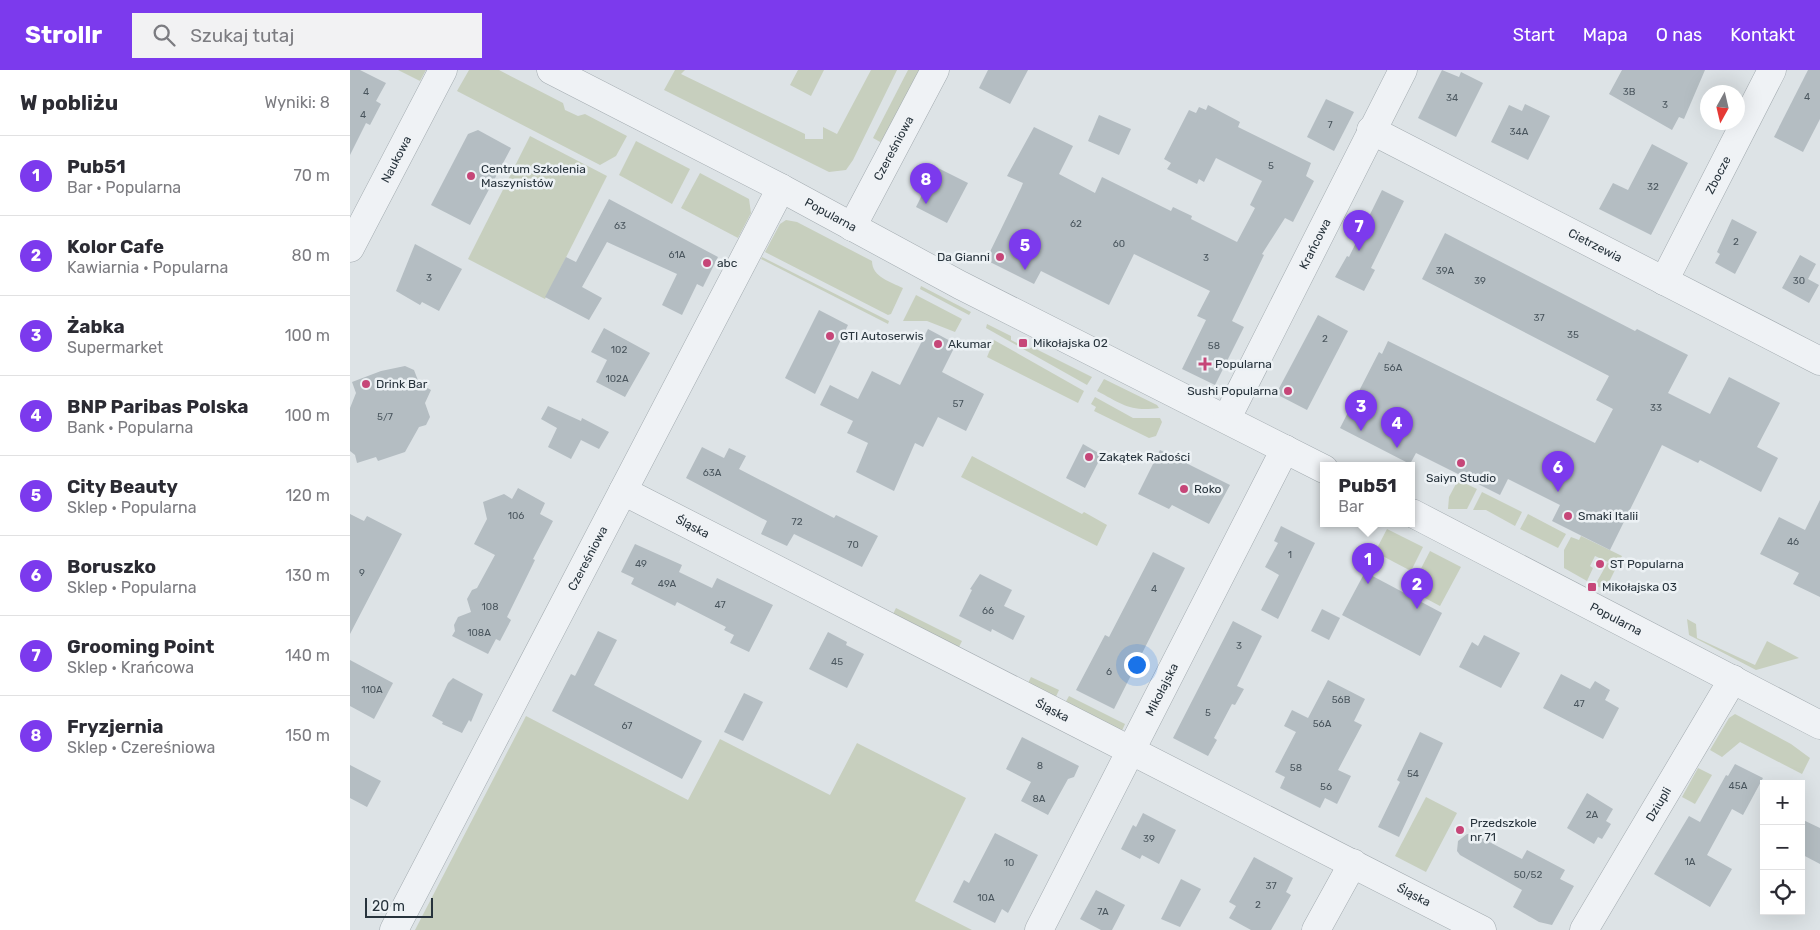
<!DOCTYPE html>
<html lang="pl">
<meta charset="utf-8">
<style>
body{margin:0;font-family:Rubik,sans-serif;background:#f2f2f3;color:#2b2b33}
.controls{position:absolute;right:15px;bottom:15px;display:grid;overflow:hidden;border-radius:0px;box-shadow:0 5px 20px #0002}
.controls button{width:45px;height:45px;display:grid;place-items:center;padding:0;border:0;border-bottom:1px solid #e1e1e2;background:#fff;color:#2b2b33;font:25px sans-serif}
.compass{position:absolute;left:1350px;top:15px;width:45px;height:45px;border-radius:50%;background:#fff;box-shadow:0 5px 20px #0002;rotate:188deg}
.scale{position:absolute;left:15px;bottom:12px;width:68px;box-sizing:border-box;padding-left:5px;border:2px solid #27333c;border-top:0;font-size:14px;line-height:18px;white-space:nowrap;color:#27333c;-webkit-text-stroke:4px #ecf1f4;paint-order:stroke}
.you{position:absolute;left:786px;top:594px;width:18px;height:18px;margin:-12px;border:4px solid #fff;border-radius:50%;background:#1a73e8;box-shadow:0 0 0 8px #1a73e833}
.badge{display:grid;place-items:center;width:32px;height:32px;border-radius:50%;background:#7c3aed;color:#fff;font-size:16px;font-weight:700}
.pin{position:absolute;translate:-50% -41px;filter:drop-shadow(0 1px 2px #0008)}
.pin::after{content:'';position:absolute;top:26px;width:18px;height:15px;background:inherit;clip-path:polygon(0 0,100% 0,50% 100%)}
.popup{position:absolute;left:970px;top:392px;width:95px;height:65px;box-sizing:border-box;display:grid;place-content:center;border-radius:0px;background:#fff;filter:drop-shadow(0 1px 4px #0005);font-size:16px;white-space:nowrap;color:#7c7c81}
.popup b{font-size:19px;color:#2b2b33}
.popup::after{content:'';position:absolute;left:50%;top:100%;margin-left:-10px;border:10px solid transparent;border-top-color:#fff}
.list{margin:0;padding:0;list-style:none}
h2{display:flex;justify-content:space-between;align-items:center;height:65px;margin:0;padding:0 20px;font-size:21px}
h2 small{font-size:16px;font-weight:400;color:#7c7c81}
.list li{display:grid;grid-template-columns:32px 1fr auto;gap:15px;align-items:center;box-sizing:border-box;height:80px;padding:0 20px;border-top:1px solid #e1e1e2}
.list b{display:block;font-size:19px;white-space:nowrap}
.list p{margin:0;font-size:16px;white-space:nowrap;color:#7c7c81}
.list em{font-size:16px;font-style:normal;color:#7c7c81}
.icon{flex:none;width:28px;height:28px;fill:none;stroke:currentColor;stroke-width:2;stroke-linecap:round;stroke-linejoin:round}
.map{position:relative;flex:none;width:1470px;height:860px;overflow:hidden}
header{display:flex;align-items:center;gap:30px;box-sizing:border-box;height:70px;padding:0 25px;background:#7c3aed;color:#fff}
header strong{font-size:24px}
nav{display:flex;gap:28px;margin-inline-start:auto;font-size:18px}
.search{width:350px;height:45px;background:#f2f2f3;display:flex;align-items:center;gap:12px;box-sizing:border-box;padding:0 18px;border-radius:0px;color:#7c7c81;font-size:19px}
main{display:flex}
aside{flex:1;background:#fff}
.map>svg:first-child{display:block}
.green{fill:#c7cfbe}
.building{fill:#b4bdc2}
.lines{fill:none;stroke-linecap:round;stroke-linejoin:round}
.minor-casing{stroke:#a3abb0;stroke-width:29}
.minor{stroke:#eff2f5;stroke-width:28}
.poi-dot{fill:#c64678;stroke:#ecf1f4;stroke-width:2}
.labels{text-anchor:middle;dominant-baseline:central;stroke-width:5;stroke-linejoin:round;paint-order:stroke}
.number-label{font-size:10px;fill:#4a565e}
.street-label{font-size:12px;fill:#27333c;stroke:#ecf1f4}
.poi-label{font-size:12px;fill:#27333c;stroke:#ecf1f4;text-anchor:start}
</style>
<header>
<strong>Strollr</strong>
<div class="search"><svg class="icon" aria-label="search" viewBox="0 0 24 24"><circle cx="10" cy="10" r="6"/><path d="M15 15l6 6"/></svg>Szukaj tutaj</div>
<nav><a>Start</a><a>Mapa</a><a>O nas</a><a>Kontakt</a></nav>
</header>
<main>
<aside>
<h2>W pobliżu<small>Wyniki: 8</small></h2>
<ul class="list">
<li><span class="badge">1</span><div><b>Pub51</b><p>Bar · Popularna</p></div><em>70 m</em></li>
<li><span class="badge">2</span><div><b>Kolor Cafe</b><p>Kawiarnia · Popularna</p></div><em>80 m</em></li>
<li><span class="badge">3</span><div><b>Żabka</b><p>Supermarket</p></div><em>100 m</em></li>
<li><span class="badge">4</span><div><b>BNP Paribas Polska</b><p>Bank · Popularna</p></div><em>100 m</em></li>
<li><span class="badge">5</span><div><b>City Beauty</b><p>Sklep · Popularna</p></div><em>120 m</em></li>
<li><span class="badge">6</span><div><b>Boruszko</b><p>Sklep · Popularna</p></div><em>130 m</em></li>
<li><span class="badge">7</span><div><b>Grooming Point</b><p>Sklep · Krańcowa</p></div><em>140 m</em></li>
<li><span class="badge">8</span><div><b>Fryzjernia</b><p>Sklep · Czereśniowa</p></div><em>150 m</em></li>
</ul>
</aside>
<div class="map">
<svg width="1470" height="860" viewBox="0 0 1470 860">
<rect width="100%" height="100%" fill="#dde3e6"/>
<!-- green -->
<g class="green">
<path d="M48,0H76L70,11Z"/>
<path d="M119,0H149L213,33L215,40L228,46L235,44L277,66L266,86L250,95L107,21Z"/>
<path d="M325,0H335L331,4L455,64V69H473V57L487,64L521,0H547L503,90L496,100L479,102L314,20Z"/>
<path d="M448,0H474L461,26L440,15Z"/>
<path d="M558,0H570L532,73L523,68Z"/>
<path d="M180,66L257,106L195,229L118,189Z"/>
<path d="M286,71L340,99L322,134L269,105Z"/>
<path d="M350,103L399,129L401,143L388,168L331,138Z"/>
<path d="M436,150L447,152L522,191C522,207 541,212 553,218L541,244L538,245L415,182L430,154Z"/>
<path d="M412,187L539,251L538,254L411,189Z"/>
<path d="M571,216L621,242L619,245L570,219Z"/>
<path d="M566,225L612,249L605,262L577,251H553Z"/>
<path d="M637,254L661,266V270L679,279L682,277L742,307L737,315L636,258Z"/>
<path d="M644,270L734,321L728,333L637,287Z"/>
<path d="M754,309L807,335L809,338C780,342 772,334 747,321Z"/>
<path d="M745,327L783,348H810L812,352L806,366L799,368L744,341L746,337L741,334Z"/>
<path d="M622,386L732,444L734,442L757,455L747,476L611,407Z"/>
<path d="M1108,410L1127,419L1117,439H1098L1099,427Z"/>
<path d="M1132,422L1172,442L1165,456L1136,440H1123Z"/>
<path d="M1178,444L1216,464L1208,478L1170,459Z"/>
<path d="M1037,459L1073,477L1061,501L1025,482Z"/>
<path d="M1231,466L1272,486L1255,520L1245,515L1258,492L1245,486L1240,496L1243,498L1237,511L1214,498V480L1221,467L1229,470Z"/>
<path d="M1080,481L1111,497L1090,536L1060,520Z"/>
<path d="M546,538L612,571L607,581L541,548Z"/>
<path d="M1337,549L1346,554L1347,568L1405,595L1417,571L1449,588L1406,600L1339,565Z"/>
<path d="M681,607L709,620L704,631L676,617Z"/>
<path d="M719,626L775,654L770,665L714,635Z"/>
<path d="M1385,644L1441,674L1460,688L1452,704L1390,672L1372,687L1360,680L1379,648Z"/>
<path d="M176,646L338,730L370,669L480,725L507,673L616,728L565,831L622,860H65Z"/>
<path d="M1348,698L1362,705L1345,734L1332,727Z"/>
<path d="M1076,727L1107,743L1076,802L1045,786Z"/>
</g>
<!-- building -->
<g class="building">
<path d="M0,0H10L36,13L26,31L31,34L20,55L16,53L0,85Z"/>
<path d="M638,0H678L660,34L629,18Z"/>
<path d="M1092,0L1109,7L1111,2L1133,13L1106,67L1068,48Z"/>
<path d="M1272,0H1355L1334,49L1329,47L1322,60L1259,24Z"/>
<path d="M1458,0H1470V49L1453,82L1424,67Z"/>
<path d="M976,29L1004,42L984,81L957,67Z"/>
<path d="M1175,34L1200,46L1178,90L1141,72L1159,35L1172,41Z"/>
<path d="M858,35L890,52L888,57L961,93L956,106L964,111L943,152L935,148L912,184L914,185L882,251L894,257L865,315L832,299L856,250L847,246L860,221L784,184L759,235L691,201L684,214L636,190L671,118L673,113L657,106L684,57L723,76L709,104L745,123L752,107L821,141L823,137L842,146L841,149L887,172L905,138L900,135L912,111L866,88L854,112L849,109L847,114L817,99L821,93L814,89L839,40L846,43L849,37L856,40Z"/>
<path d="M749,45L781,59L769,85L738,71Z"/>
<path d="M128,60L161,78L120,155L81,135L118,64Z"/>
<path d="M1302,74L1338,93L1301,165L1249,139L1263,113L1278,120Z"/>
<path d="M586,97L618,113L597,153L566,137Z"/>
<path d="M1032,120L1054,131L1021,198L1025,200L1014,221L985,207L997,186L999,187Z"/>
<path d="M259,129L368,187L353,217L347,214L332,245L312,235L327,204L257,172L232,217L252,228L239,250L195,227L216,187L226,192Z"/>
<path d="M1382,149L1407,162L1385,204L1365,193L1370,184L1367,182Z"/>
<path d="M1095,163L1285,261L1287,259L1338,285L1318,323L1360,344L1379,307L1430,333L1407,377L1428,388L1411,422L1350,390L1348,393L1312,375L1260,480L1202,451L1210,435L1158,409L1150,425L1066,383L1060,394L990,358L1029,282L1032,284L1038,271L1245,373L1263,339L1246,330L1259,306L1072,209Z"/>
<path d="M65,174L112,199L89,241L72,232L70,235L46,221Z"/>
<path d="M1450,185L1466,194L1458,209L1469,215L1459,233L1432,218Z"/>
<path d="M469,240L498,255L465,324L435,308Z"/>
<path d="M968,245L998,261L957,340L926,324Z"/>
<path d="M254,258L300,283L275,327L246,312L257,290L241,282Z"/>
<path d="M578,259L606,274L592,302L634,324L616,361L588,347L573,377L565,373L544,421L506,402L518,373L497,363L503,351L470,335L480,315L508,329L522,301L550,315Z"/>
<path d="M55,296L64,300L69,313L81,320L75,333L80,347L76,355L69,357L55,382L28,391L26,387L7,393L5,385L0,381V338L6,323L2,312L31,301Z"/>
<path d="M198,336L231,351L232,348L259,362L249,379L231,370L221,389L198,377L207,358L191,349Z"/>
<path d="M733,374L752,385L735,418L716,408Z"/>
<path d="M352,377L374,388L379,378L396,386L389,399L484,448L486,445L528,466L512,497L444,464L437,476L411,464L417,451L336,408Z"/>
<path d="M810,380L880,415L859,454L822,435L819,439L788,424Z"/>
<path d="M168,418L195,433L190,444L203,451L183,489L185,490L157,547L161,550L150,571L146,569L138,584L102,566L105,561L104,555L108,547L121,542L117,529L122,520L127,518L145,485L124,474L137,449L133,432L154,424L162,429Z"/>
<path d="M1470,430V527L1443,514L1449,503L1410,484L1429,447L1455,460Z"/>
<path d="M0,444L14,451L17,446L52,464L0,564Z"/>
<path d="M931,456L965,473L928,549L911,540L929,505L915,497L928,473L924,471Z"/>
<path d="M285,474L332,495L329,502L362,518L367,508L423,535L399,582L380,573L384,565L374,560L376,557L327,532L325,536L281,514L284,508L271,502Z"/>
<path d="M803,482L835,498L764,639L726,620L755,565L759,567Z"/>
<path d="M1015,502L1092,543L1070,586L992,545Z"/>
<path d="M630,504L662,520L654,536L675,546L663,570L642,559L641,562L609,546L622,520L620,519Z"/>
<path d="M972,539L990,548L979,570L961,561Z"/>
<path d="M883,551L912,566L887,616L894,619L885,635L882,634L864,668L867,670L858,686L823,668Z"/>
<path d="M248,561L267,570L244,615L352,671L332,709L202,641L221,604L225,606Z"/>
<path d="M478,562L497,572L496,575L514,584L497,618L459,599Z"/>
<path d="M1134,565L1170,583L1151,618L1109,597L1122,572L1128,576Z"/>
<path d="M0,590L43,613L24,649L0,636Z"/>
<path d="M1211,604L1240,619L1245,611L1260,620L1255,630L1269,638L1253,669L1193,638Z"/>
<path d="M103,608L133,624L121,652L119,650L112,663L92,654L93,652L82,646L98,613Z"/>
<path d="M978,610L1015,629L1004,651L1012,655L988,700L1001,706L987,734L975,728L970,738L930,718L935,707L925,702L946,662L934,656L942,640L958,648Z"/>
<path d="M394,623L413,632L393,671L374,662Z"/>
<path d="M1070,662L1093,673L1049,767L1028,757L1050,712L1047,710Z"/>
<path d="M672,667L729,696L724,707L718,709L698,745L671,731L681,712L656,699Z"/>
<path d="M1385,694L1413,708L1393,745L1382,739L1357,785L1382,799L1360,837L1304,804L1339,746L1350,752L1376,705L1378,706Z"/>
<path d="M0,695L31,711L17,737L0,728Z"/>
<path d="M1237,723L1263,739L1256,751L1261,754L1252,769L1248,767L1244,774L1217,758Z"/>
<path d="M793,743L826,760L809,794L792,785L790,789L771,779L783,755L786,757Z"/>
<path d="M1451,749L1470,758V794L1451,784Z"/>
<path d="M645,763L688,785L658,843L652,839L645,853L603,832L614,810L619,813Z"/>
<path d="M1117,764L1126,765L1172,789L1177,780L1215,800L1210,809L1224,816L1202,855L1189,852L1163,837L1172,820L1110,785L1107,781L1108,771Z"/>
<path d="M904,787L943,808L936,822L941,825L921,860H901L879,848L886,836L879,832Z"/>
<path d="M831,809L851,819L830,857L811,849Z"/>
<path d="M746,820L775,835L762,860H751L730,849Z"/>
</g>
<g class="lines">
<!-- minor casing -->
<g class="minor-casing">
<g id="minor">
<path id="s1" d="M201,0L431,118L610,215L974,399"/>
<path id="s2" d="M1021,60L1470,291"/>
<path id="s3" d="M502,157L585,0"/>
<path id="s4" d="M0,178L93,0"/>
<path id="s5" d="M1314,211L1422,0"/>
<path id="s6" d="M877,348L1053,0"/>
<path id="s7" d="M273,421L1132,860"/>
<path id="s8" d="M1062,443L1470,655"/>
<path id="s9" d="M44,860L431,118"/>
<path id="s10" d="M689,860L935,379"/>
<path d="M966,860L1003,793"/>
<path id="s11" d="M1234,860L1383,609"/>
</g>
</g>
<!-- minor -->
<use href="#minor" class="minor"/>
</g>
<!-- markers -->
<g class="poi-dot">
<circle cx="121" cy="106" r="5"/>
<circle cx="650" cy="187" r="5"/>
<circle cx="357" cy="193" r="5"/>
<circle cx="480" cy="266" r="5"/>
<rect x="668" y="268" width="10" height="10" rx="2.5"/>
<circle cx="588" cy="274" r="5"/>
<path d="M852.5 286.5h5v5h5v5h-5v5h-5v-5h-5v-5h5z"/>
<circle cx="16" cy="314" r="5"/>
<circle cx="938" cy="321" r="5"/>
<circle cx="739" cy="387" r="5"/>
<circle cx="1111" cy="393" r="5"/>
<circle cx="834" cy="419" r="5"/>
<circle cx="1218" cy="446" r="5"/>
<circle cx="1250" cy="494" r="5"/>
<rect x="1237" y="512" width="10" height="10" rx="2.5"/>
<circle cx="1110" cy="760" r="5"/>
</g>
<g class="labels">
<!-- number labels -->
<g class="number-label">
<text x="16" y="22">4</text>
<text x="1279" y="22">3B</text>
<text x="1457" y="27">4</text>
<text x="1102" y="28">34</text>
<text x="1315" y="35">3</text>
<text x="13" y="45">4</text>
<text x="980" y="55">7</text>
<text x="1169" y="62">34A</text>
<text x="921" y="96">5</text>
<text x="1303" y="117">32</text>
<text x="726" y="154">62</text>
<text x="270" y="156">63</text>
<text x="1386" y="172">2</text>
<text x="769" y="174">60</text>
<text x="327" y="185">61A</text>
<text x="856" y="188">3</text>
<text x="1095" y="201">39A</text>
<text x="79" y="208">3</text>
<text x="1130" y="211">39</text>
<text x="1449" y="211">30</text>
<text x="1189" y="248">37</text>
<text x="1223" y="265">35</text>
<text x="975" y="269">2</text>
<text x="864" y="276">58</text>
<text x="269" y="280">102</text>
<text x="1043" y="298">56A</text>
<text x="267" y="309">102A</text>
<text x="608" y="334">57</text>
<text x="1306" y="338">33</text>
<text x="35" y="347">5/7</text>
<text x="362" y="403">63A</text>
<text x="166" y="446">106</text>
<text x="447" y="452">72</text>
<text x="1443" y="472">46</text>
<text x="503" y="475">70</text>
<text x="940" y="485">1</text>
<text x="291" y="494">49</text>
<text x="12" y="503">9</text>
<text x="317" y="514">49A</text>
<text x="804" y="519">4</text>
<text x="370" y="535">47</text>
<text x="140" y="537">108</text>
<text x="638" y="541">66</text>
<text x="129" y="563">108A</text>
<text x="889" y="576">3</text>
<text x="487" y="592">45</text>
<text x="759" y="602">6</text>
<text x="22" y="620">110A</text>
<text x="991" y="630">56B</text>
<text x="1229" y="634">47</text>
<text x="858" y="643">5</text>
<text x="972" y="654">56A</text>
<text x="277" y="656">67</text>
<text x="690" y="696">8</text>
<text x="946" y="698">58</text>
<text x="1063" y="704">54</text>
<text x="1388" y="716">45A</text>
<text x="976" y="717">56</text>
<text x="689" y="729">8A</text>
<text x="1242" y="745">2A</text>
<text x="799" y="769">39</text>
<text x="1340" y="792">1A</text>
<text x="659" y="793">10</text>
<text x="1178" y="805">50/52</text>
<text x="921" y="816">37</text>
<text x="636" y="828">10A</text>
<text x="908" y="835">2</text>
<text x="753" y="842">7A</text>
</g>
<!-- street labels -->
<g class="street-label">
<text stroke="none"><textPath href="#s3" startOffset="89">Czereśniowa</textPath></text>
<text stroke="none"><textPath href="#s4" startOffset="100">Naukowa</textPath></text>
<text stroke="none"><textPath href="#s5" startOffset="119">Zbocze</textPath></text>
<text stroke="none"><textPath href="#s1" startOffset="315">Popularna</textPath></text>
<text stroke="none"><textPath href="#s6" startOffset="195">Krańcowa</textPath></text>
<text stroke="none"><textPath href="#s2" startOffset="252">Cietrzewia</textPath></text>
<text stroke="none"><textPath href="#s7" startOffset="78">Śląska</textPath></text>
<text stroke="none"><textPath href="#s9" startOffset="419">Czereśniowa</textPath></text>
<text stroke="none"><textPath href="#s8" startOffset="230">Popularna</textPath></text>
<text stroke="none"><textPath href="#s10" startOffset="270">Mikołajska</textPath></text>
<text stroke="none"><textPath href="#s7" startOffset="482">Śląska</textPath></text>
<text stroke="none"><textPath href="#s11" startOffset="146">Dziupli</textPath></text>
<text stroke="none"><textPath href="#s7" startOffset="888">Śląska</textPath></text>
</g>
<!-- poi labels -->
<g class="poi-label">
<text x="131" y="99">Centrum Szkolenia<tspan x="131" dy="14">Maszynistów</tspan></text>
<text x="640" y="187" text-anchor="end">Da Gianni</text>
<text x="367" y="193">abc</text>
<text x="490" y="266">GTI Autoserwis</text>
<text x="683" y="273">Mikołajska 02</text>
<text x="598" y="274">Akumar</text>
<text x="865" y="294">Popularna</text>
<text x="26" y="314">Drink Bar</text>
<text x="928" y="321" text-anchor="end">Sushi Popularna</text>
<text x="749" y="387">Zakątek Radości</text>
<text x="1111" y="408" text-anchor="middle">Saiyn Studio</text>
<text x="844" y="419">Roko</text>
<text x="1228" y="446">Smaki Italii</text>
<text x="1260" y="494">ST Popularna</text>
<text x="1252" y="517">Mikołajska 03</text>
<text x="1120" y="753">Przedszkole<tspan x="1120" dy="14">nr 71</tspan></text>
</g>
</g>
</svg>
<div class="controls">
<button>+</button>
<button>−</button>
<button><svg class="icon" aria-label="locate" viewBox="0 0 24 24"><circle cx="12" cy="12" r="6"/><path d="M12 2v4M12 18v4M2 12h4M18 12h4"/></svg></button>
</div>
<svg class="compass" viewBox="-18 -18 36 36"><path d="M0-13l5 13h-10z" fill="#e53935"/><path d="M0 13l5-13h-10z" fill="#7c7c81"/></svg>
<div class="scale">20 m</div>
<div class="you"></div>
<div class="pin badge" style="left:1018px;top:514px">1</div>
<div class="popup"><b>Pub51</b>Bar</div>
<div class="pin badge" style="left:1067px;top:539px">2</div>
<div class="pin badge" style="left:1011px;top:361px">3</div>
<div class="pin badge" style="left:1047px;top:378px">4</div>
<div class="pin badge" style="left:675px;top:200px">5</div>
<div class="pin badge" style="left:1208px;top:422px">6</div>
<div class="pin badge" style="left:1009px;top:181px">7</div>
<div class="pin badge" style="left:576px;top:134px">8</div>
</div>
</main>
